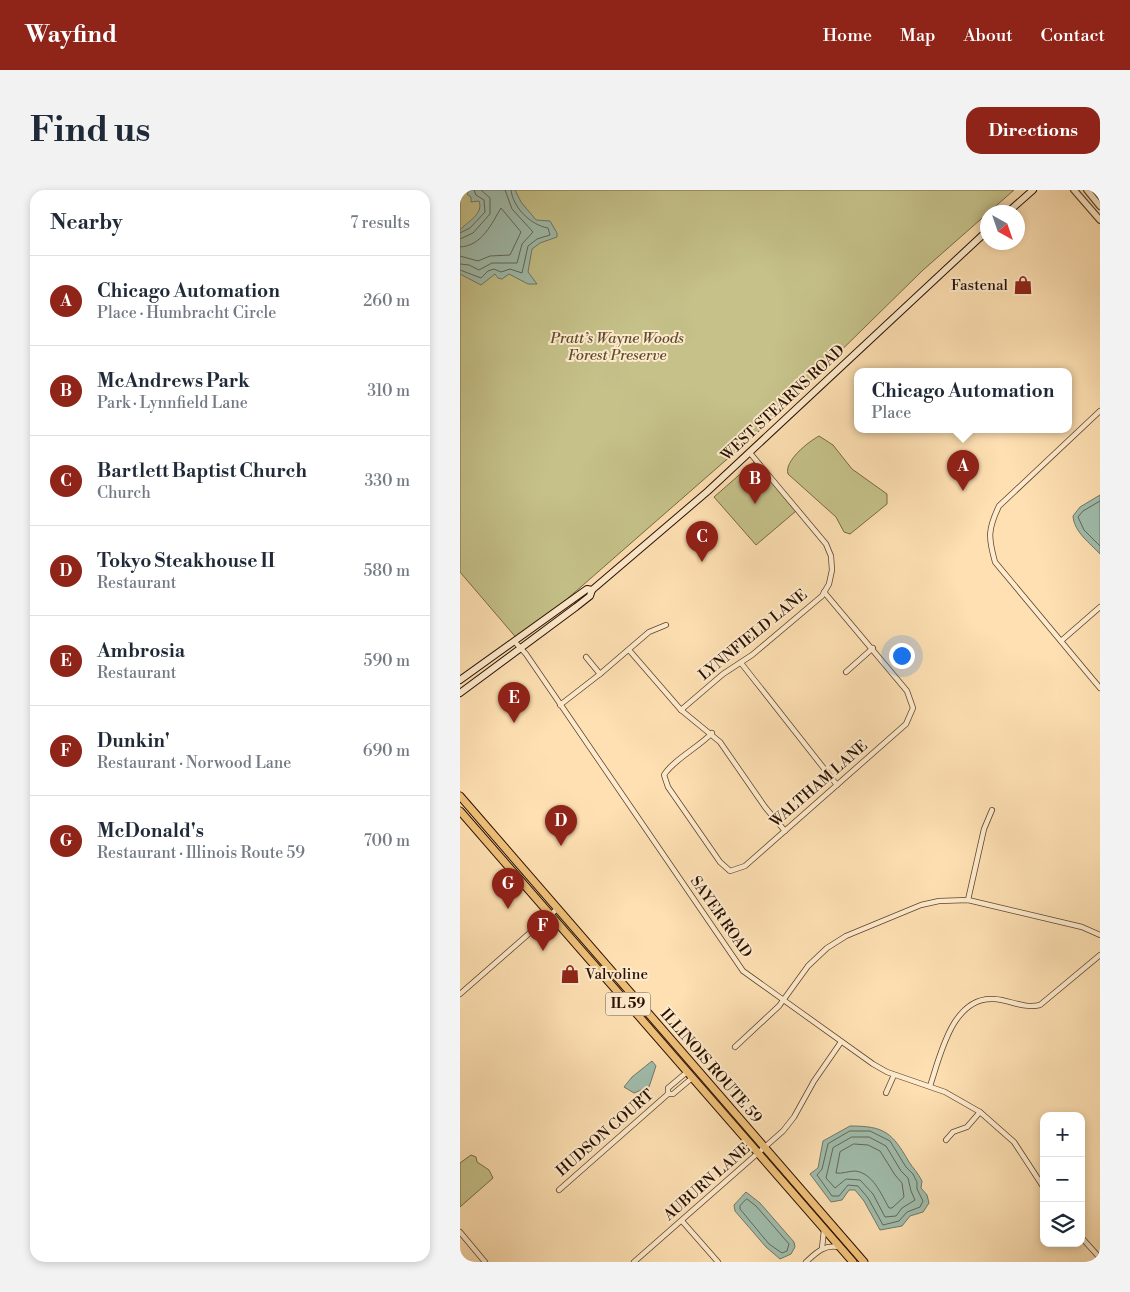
<!DOCTYPE html>
<meta charset="utf-8">
<style>
body{margin:0;font-family:"Libre Bodoni",serif;background:#f2f2f3;color:#1f2937}
.controls{position:absolute;right:15px;bottom:15px;display:grid;overflow:hidden;border-radius:10px;box-shadow:0 2px 8px #0003}
.controls button{width:45px;height:45px;display:grid;place-items:center;padding:0;border:0;border-bottom:1px solid #e0e1e3;background:#fff;color:#1f2937;font:25px sans-serif}
.compass{position:absolute;left:520px;top:15px;width:45px;height:45px;border-radius:50%;background:#fff;box-shadow:0 2px 8px #0003;rotate:140deg}
.you{position:absolute;left:441px;top:465px;width:18px;height:18px;margin:-12px;border:4px solid #fff;border-radius:50%;background:#1a73e8;box-shadow:0 0 0 8px #1a73e833}
.badge{display:grid;place-items:center;width:32px;height:32px;border-radius:50%;background:#8f2418;color:#fff;font-size:16px;font-weight:700}
.pin{position:absolute;translate:-50% -41px;filter:drop-shadow(0 1px 2px #0008)}
.pin::after{content:'';position:absolute;top:26px;width:18px;height:15px;background:inherit;clip-path:polygon(0 0,100% 0,50% 100%)}
.popup{position:absolute;left:394px;top:178px;width:218px;height:65px;box-sizing:border-box;display:grid;place-content:center;border-radius:10px;background:#fff;filter:drop-shadow(0 1px 4px #0005);font-size:16px;white-space:nowrap;color:#747a83}
.popup b{font-size:19px;color:#1f2937}
.popup::after{content:'';position:absolute;left:50%;top:100%;margin-left:-10px;border:10px solid transparent;border-top-color:#fff}
.list{margin:0;padding:0;list-style:none}
h2{display:flex;justify-content:space-between;align-items:center;height:65px;margin:0;padding:0 20px;font-size:21px}
h2 small{font-size:16px;font-weight:400;color:#747a83}
.list li{display:grid;grid-template-columns:32px 1fr auto;gap:15px;align-items:center;box-sizing:border-box;height:90px;padding:0 20px;border-top:1px solid #e0e1e3}
.list b{display:block;font-size:19px;white-space:nowrap}
.list p{margin:0;font-size:16px;white-space:nowrap;color:#747a83}
.list em{font-size:16px;font-style:normal;color:#747a83}
.icon{flex:none;width:28px;height:28px;fill:none;stroke:currentColor;stroke-width:2;stroke-linecap:round;stroke-linejoin:round}
.map{position:relative;flex:none;width:640px;height:1072px;overflow:hidden;border-radius:15px}
header{display:flex;align-items:center;gap:30px;box-sizing:border-box;height:70px;padding:0 25px;background:#8f2418;color:#fff}
header strong{font-size:24px}
nav{display:flex;gap:28px;margin-inline-start:auto;font-size:18px}
.intro{display:flex;align-items:center;justify-content:space-between;box-sizing:border-box;height:120px;padding:0 30px}
h1{margin:0;font-size:35px}
.button{padding:12px 22px;border-radius:15px;background:#8f2418;color:#fff;font-size:18px;font-weight:700}
main{display:flex;gap:30px;padding:0 30px}
aside{flex:1;background:#fff;border-radius:15px;box-shadow:0 2px 8px #0003}
.map>svg:first-child{display:block}
.green{fill:#c5c189;stroke:#766844}
.water{fill:#a0bdad;stroke:#707768}
.lines{fill:none;stroke-linecap:round;stroke-linejoin:round}
.shore{stroke:#646656;stroke-width:1}
.minor-casing{stroke:#5e432c;stroke-width:6}
.tertiary-casing{stroke:#5e432c;stroke-width:8}
.secondary-casing{stroke:#280f00;stroke-width:8}
.primary-casing{stroke:#280f00;stroke-width:9}
.minor{stroke:#feebcd;stroke-width:4.5}
.tertiary{stroke:#feebcd;stroke-width:5.5}
.secondary{stroke:#feebcd;stroke-width:6}
.primary{stroke:#efc079;stroke-width:7}
.labels{text-anchor:middle;dominant-baseline:central;stroke-width:4;stroke-linejoin:round;paint-order:stroke}
.shield{fill:#feebcd;stroke:#68513e;stroke-width:1}
.shield-label{font-size:14px;font-weight:bold;fill:#280f00}
.poi-label{font-size:15px;fill:#280f00;stroke:#feebcd;text-anchor:end}
.park-label{font-size:15px;font-style:italic;fill:#5f4d30;stroke:#feebcd}
.street-label{font-size:15px;fill:#280f00;stroke:#feebcd}
</style>
<header>
<strong>Wayfind</strong>
<nav><a>Home</a><a>Map</a><a>About</a><a>Contact</a></nav>
</header>
<div class="intro"><h1>Find us</h1><a class="button">Directions</a></div>
<main>
<aside>
<h2>Nearby<small>7 results</small></h2>
<ul class="list">
<li><span class="badge">A</span><div><b>Chicago Automation</b><p>Place · Humbracht Circle</p></div><em>260 m</em></li>
<li><span class="badge">B</span><div><b>McAndrews Park</b><p>Park · Lynnfield Lane</p></div><em>310 m</em></li>
<li><span class="badge">C</span><div><b>Bartlett Baptist Church</b><p>Church</p></div><em>330 m</em></li>
<li><span class="badge">D</span><div><b>Tokyo Steakhouse II</b><p>Restaurant</p></div><em>580 m</em></li>
<li><span class="badge">E</span><div><b>Ambrosia</b><p>Restaurant</p></div><em>590 m</em></li>
<li><span class="badge">F</span><div><b>Dunkin'</b><p>Restaurant · Norwood Lane</p></div><em>690 m</em></li>
<li><span class="badge">G</span><div><b>McDonald's</b><p>Restaurant · Illinois Route 59</p></div><em>700 m</em></li>
</ul>
</aside>
<div class="map">
<svg width="640" height="1072" viewBox="0 0 640 1072">
<rect width="100%" height="100%" fill="#fee0b2"/>
<filter id="stains"><feTurbulence type="fractalNoise" baseFrequency=".004" numOctaves="4"/><feColorMatrix values="0 0 0 0 .2 0 0 0 0 .09 0 0 0 0 .02 0 0 0 .5 -.17"/></filter>
<radialGradient id="worn" r=".72"><stop offset=".6" stop-color="#630" stop-opacity="0"/><stop offset="1" stop-color="#630" stop-opacity=".3"/></radialGradient>
<!-- green -->
<g class="green">
<path d="M0,0H554L462,81L297,243L59,451L0,382Z"/>
<path d="M359,246L373,255L392,279L427,304V314L390,344L384,342L376,327L328,284C324,271 348,252 359,246Z"/>
<path d="M294,272L336,321L296,355L254,307Z"/>
<path d="M11,965L16,967L17,972L29,980L33,988L0,1017V973Z"/>
</g>
<!-- water -->
<g class="water">
<path d="M10,0H55L61,12L76,30L90,31L97,43V47L80,53L72,59L68,82L77,94H68L49,84L42,89L38,88L35,84L21,95L0,84V40C7,32 24,24 19,11L11,12V7L7,4Z"/>
<path d="M640,305V364C630,353 614,342 613,326L620,317Z"/>
<path d="M192,871L196,876L189,897L174,903L164,897L172,887Z"/>
<path d="M390,936C424,936 432,942 449,972C453,978 458,983 462,991L461,998L467,1005L469,1013L463,1022L450,1026L442,1036L420,1040L404,1011L395,1000H389L382,1010L371,1012L350,984L358,978L363,951Z"/>
<path d="M286,1002L300,1013L334,1052L335,1057L331,1064L320,1069L306,1057L275,1021L274,1015Z"/>
</g>
<g class="lines">
<!-- shore -->
<g class="shore">
<path d="M0,43L10,38L25,22L24,10L16,5L14,0"/>
<path d="M0,49L13,43L30,24V8L21,0"/>
<path d="M0,57C22,56 32,33 41,18L61,42L50,65L30,66L18,71L0,66"/>
<path d="M0,74L9,75L19,80L32,73H57L62,54L73,42L52,19L45,0"/>
<path d="M0,80L21,88L28,81L34,79L41,82L50,79L62,83L68,56L77,49L90,45L88,38C71,35 53,18 51,0"/>
<path d="M640,311L623,321L618,327L624,340L640,356"/>
<path d="M390,941H410L430,951L446,977L453,984L457,992V999L463,1011L460,1017L447,1022L439,1031L423,1035L408,1008L398,996L388,995L379,1006H372L357,985L362,979L368,954Z"/>
<path d="M392,947H409L426,956L441,981L448,988L451,1001L455,1010L442,1018L436,1026L425,1027L413,1004L400,990L386,989L375,998L366,988L373,958Z"/>
<path d="M394,954L408,955L420,961L435,985L442,993L444,1007L432,1018H429C421,1004 413,983 395,981C389,981 382,984 376,983L380,962Z"/>
<path d="M287,1009L296,1016L329,1054L327,1061L322,1063L309,1054L280,1019V1016Z"/>
</g>
<!-- minor casing -->
<g class="minor-casing">
<g id="minor">
<path d="M640,221L539,316C528,339 528,347 535,372L640,498"/>
<path d="M54,451L66,464L283,781L413,874L427,882L485,902L520,922L554,952L584,998"/>
<path d="M601,451L640,417"/>
<path d="M169,460L221,520L260,552L305,617L325,641"/>
<path d="M126,467L140,484"/>
<path d="M281,473L377,595"/>
<path d="M386,482L413,458"/>
<path d="M100,515L140,484L189,442L206,435"/>
<path d="M221,520L263,484L292,465L362,406L369,394L372,380L371,366L366,354L290,263"/>
<path d="M252,543C239,557 213,570 204,585L208,597L260,672L270,681L285,676L446,534L453,518L447,501L364,402"/>
<path d="M508,710L524,639L532,620"/>
<path d="M0,804L97,719"/>
<path d="M275,857L319,816L348,776L367,758L386,746L461,715L479,711L508,710L622,737L640,745"/>
<path d="M470,896C480,867 492,806 534,809C550,810 564,819 580,815L640,765"/>
<path d="M426,903L434,885"/>
<path d="M208,904V898L227,882"/>
<path d="M486,950L493,942L507,937L520,922"/>
<path d="M99,1000L208,904H213L232,888"/>
<path d="M222,1031L258,1072"/>
<path d="M0,1042L25,1072"/>
<path d="M621,1047L640,1068"/>
<path d="M362,1058L364,1040"/>
<path d="M174,1072L323,941L334,927L354,891L381,852"/>
<path d="M346,1072C356,1063 364,1054 379,1057"/>
</g>
</g>
<!-- tertiary casing -->
<g class="tertiary-casing">
<g id="tertiary">
<path d="M614,0L640,30"/>
<path d="M627,0L640,16"/>
</g>
</g>
<!-- secondary casing -->
<g class="secondary-casing">
<g id="secondary">
<path d="M548,22L573,0"/>
<path d="M0,490L127,399L132,400L248,301L528,40"/>
<path d="M0,503L116,417L130,406L132,400"/>
</g>
</g>
<!-- primary casing -->
<g class="primary-casing">
<g id="primary">
<path d="M0,606L404,1072"/>
<path d="M0,621L393,1072"/>
</g>
</g>
<!-- minor -->
<use href="#minor" class="minor"/>
<!-- tertiary -->
<use href="#tertiary" class="tertiary"/>
<!-- secondary -->
<use href="#secondary" class="secondary"/>
<!-- primary -->
<use href="#primary" class="primary"/>
</g>
<!-- icons -->
<defs>
<g id="shop-bare" transform="scale(1.5)"><path d="M-5-2.5h2.3a2.7 3.5 0 0 1 5.4 0H5L5.5 6h-11ZM-1.5-2.5h3a1.5 2.3 0 0 0-3 0Z" fill="#8f2418" stroke="#feebcd" stroke-width="2.5" paint-order="stroke"/></g>
</defs>
<g fill-rule="evenodd">
<use href="#shop-bare" x="563" y="95"/>
<use href="#shop-bare" x="110" y="784"/>
</g>
<g class="labels">
<!-- shield labels -->
<rect class="shield" x="145.5" y="802.5" width="45" height="23" rx="4"/>
<g class="shield-label">
<text x="168" y="814">IL 59</text>
</g>
<!-- poi labels -->
<g class="poi-label">
<text x="548" y="95">Fastenal</text>
<text x="125" y="784" text-anchor="start">Valvoline</text>
</g>
<!-- park labels -->
<g class="park-label">
<text x="157" y="148">Pratt’s Wayne Woods<tspan x="157" dy="17">Forest Preserve</tspan></text>
</g>
<!-- street labels -->
<g class="street-label">
<text transform="translate(323 213) rotate(-43)">WEST STEARNS ROAD</text>
<text transform="translate(293 445) rotate(-39)">LYNNFIELD LANE</text>
<text transform="translate(359 594) rotate(-41)">WALTHAM LANE</text>
<text transform="translate(261 727) rotate(55)">SAYER ROAD</text>
<text transform="translate(251 876) rotate(49)">ILLINOIS ROUTE 59</text>
<text transform="translate(145 943) rotate(-41)">HUDSON COURT</text>
<text transform="translate(247 992) rotate(-41)">AUBURN LANE</text>
</g>
</g>
<rect width="100%" height="100%" filter="url(#stains)"/>
<rect width="100%" height="100%" fill="url(#worn)"/>
</svg>
<div class="controls">
<button>+</button>
<button>−</button>
<button><svg class="icon" aria-label="layers" viewBox="0 0 24 24"><path d="M12 4l9 5-9 5-9-5zM3 14l9 5 9-5"/></svg></button>
</div>
<svg class="compass" viewBox="-18 -18 36 36"><path d="M0-13l5 13h-10z" fill="#e53935"/><path d="M0 13l5-13h-10z" fill="#747a83"/></svg>
<div class="you"></div>
<div class="pin badge" style="left:503px;top:301px">A</div>
<div class="popup"><b>Chicago Automation</b>Place</div>
<div class="pin badge" style="left:295px;top:314px">B</div>
<div class="pin badge" style="left:242px;top:372px">C</div>
<div class="pin badge" style="left:101px;top:656px">D</div>
<div class="pin badge" style="left:54px;top:533px">E</div>
<div class="pin badge" style="left:83px;top:761px">F</div>
<div class="pin badge" style="left:48px;top:719px">G</div>
</div>
</main>
